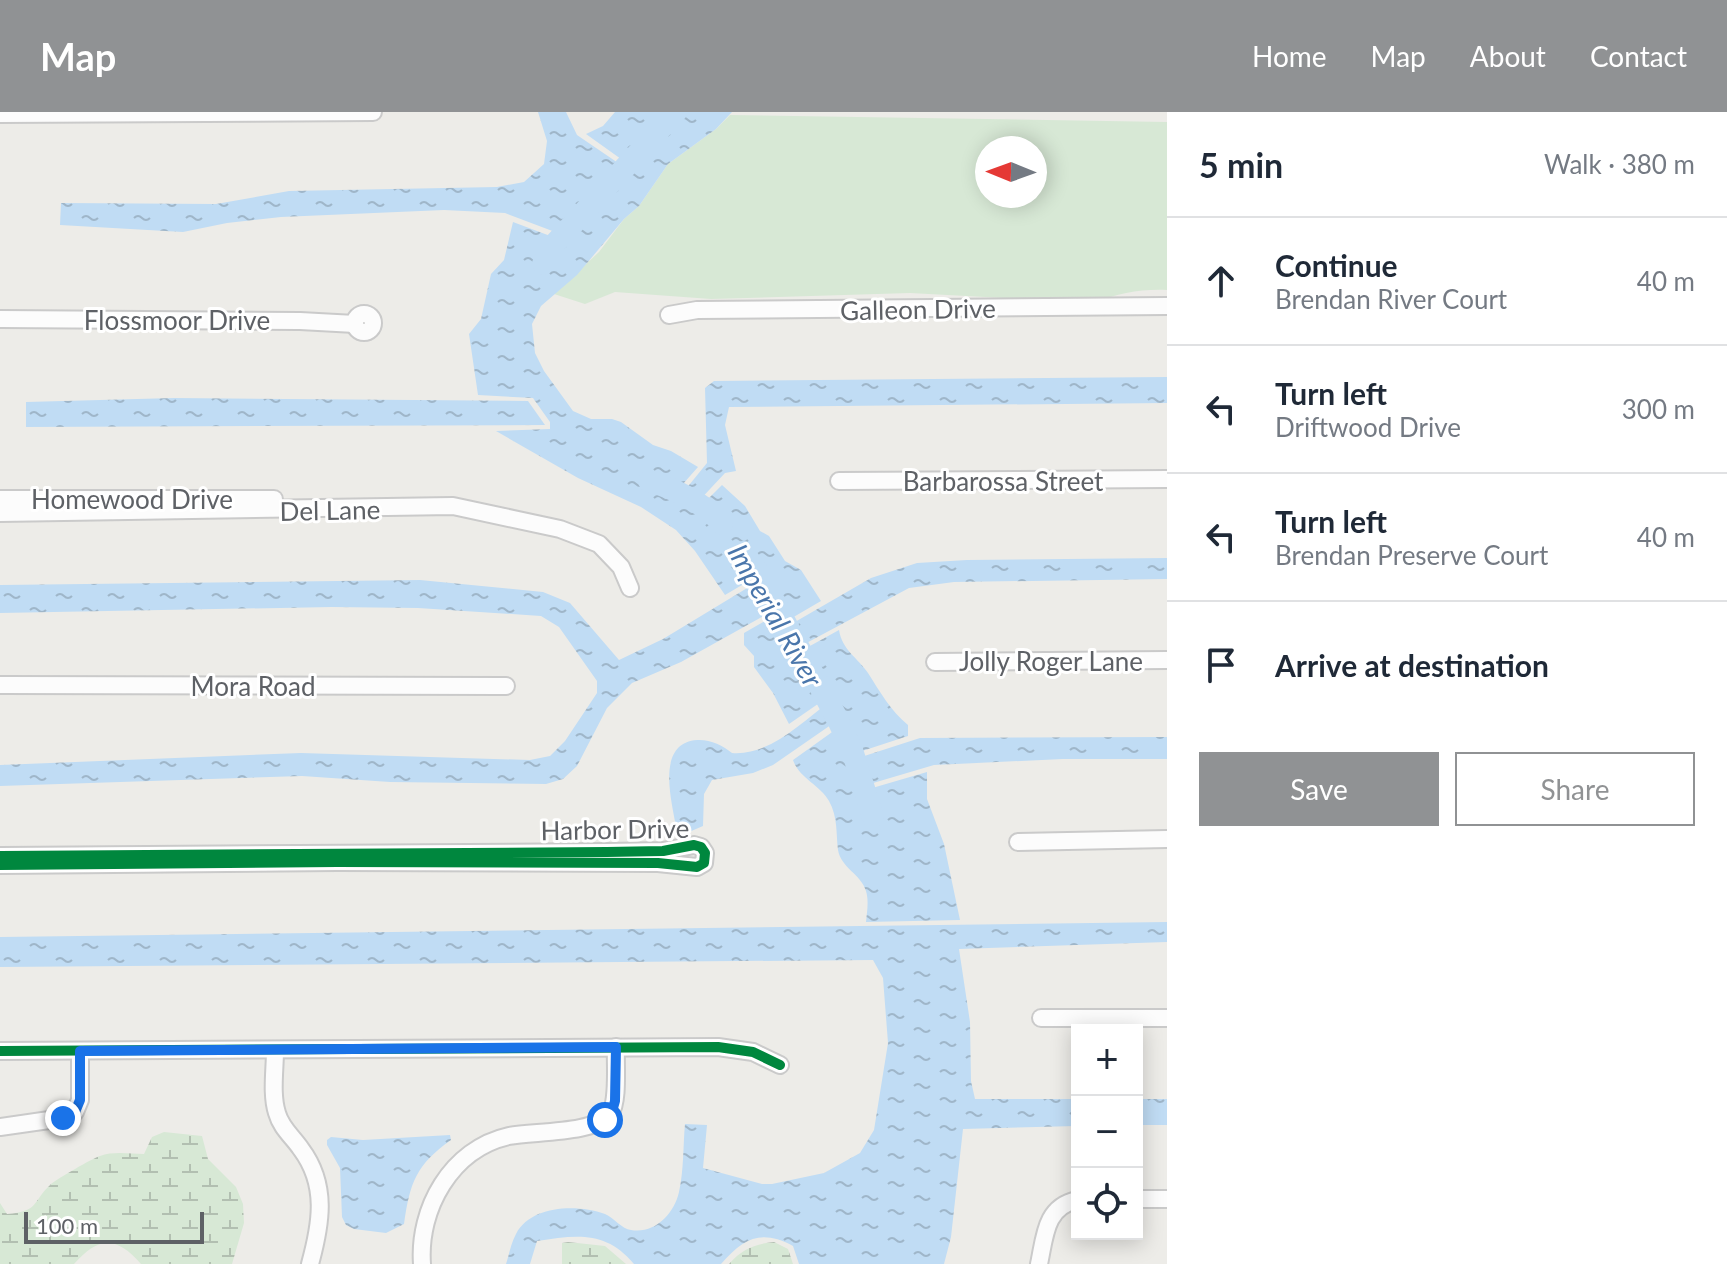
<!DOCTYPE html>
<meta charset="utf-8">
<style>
body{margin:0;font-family:Lato,sans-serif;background:#f2f2f3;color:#1f2937}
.controls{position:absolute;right:24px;bottom:24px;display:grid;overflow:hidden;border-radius:0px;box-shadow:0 4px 20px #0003}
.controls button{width:72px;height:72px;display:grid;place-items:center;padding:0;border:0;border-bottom:2px solid #e0e1e3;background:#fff;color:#1f2937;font:40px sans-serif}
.compass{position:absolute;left:975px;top:24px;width:72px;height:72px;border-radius:50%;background:#fff;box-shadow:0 4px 20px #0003;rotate:271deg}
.scale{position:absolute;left:24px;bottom:20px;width:180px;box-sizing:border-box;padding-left:8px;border:4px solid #5e6166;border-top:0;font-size:22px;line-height:28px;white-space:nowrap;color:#5e6166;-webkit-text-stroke:6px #fff;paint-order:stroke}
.stop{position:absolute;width:24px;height:24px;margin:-18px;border:6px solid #1a73e8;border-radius:50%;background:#fff}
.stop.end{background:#1a73e8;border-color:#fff;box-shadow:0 2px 8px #0008}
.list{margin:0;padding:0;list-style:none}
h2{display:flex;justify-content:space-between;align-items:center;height:104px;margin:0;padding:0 32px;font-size:34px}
h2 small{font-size:26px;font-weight:400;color:#747a83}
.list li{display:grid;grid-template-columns:52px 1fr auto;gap:24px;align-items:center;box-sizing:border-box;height:128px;padding:0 32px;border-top:2px solid #e0e1e3}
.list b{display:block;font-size:30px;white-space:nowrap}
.list p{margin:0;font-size:26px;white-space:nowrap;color:#747a83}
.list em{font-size:26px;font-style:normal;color:#747a83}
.actions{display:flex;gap:16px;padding:24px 32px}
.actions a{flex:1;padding:18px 0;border:2px solid #909294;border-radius:0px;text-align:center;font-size:28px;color:#909294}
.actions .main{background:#909294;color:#fff}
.icon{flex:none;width:44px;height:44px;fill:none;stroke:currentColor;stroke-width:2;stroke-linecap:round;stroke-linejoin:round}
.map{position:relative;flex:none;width:1167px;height:1152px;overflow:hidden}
header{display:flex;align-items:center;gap:48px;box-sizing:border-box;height:112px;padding:0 40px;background:#909294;color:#fff}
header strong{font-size:38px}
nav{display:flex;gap:44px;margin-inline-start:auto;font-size:28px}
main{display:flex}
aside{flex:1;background:#fff}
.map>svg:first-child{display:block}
.green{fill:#d7e8d5;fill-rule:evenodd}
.wetland{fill:url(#wetland-marsh)}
.water{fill:url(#water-ripples)}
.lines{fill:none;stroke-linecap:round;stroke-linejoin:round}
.river{stroke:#c0dcf4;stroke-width:22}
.minor-casing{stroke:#cacaca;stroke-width:20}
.minor{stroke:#fcfcfc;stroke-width:16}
.cycleway-casing{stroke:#fff;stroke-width:15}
.cycleway{stroke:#00873e;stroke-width:10}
.route{stroke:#1a73e8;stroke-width:10}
.labels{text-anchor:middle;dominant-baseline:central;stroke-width:6;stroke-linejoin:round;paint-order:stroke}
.street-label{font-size:26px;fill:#5e6166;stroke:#fff}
.water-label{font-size:28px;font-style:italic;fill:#4a76ab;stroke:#fff}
</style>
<header>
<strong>Map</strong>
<nav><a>Home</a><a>Map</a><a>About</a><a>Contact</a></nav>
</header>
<main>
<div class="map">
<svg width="1167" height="1152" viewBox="0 0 1167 1152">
<defs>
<pattern id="wetland-marsh" width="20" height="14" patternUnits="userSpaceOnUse" patternTransform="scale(2)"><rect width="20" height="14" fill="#d7e8d5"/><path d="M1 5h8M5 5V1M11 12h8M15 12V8" fill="none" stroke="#b2bfb1"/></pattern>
<pattern id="water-ripples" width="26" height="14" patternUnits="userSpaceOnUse" patternTransform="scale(2)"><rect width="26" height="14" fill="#c0dcf4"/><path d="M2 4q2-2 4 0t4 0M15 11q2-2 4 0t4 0" fill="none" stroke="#9fb6c9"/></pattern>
</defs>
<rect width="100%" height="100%" fill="#edece8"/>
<!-- green -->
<path class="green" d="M730,3L1167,10V178C1140,177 1119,181 1094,191L910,181L711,187L615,180L585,192L554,182L599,140L624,107L639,94L668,52L716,17ZM987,36H1035V84H987Z"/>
<!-- wetland -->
<g class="wetland">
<path d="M164,1020L202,1024L208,1047L236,1075L243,1092L244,1111L232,1152H141C116,1123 98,1125 74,1152H0V1091L7,1102C40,1099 31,1091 51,1072C57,1067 93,1046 100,1044C113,1039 131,1042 144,1042L152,1025Z"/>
<path d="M568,1130L605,1134L626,1152H562V1131Z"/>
<path d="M774,1130L788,1137L793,1152H729C742,1137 754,1132 774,1130Z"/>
</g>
<!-- water -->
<g class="water">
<path d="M538,0H566L577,23L624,55L563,123L505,101L444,98L281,105L227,111L183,120L60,113L61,91L216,92L289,79L497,75L524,70L544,52L547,29Z"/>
<path d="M615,0H732L716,17L668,52L639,94L624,107L577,163L541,194L532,212L535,241L544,259L573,299L591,307H612L621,310L653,333L671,339L698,355L675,381L678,388L698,397L722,373L745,394L760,419L769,424L785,449L801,458L821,489L785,510L783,516L794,537L799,540L839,518C842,538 858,546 868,561C880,580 891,599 908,613V624L853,642L849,649L858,675L862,679L927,660V687L944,732L960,808L866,810C867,800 869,789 866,779C861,762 841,756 838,738C836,722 838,705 829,689C820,673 799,666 793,648L842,613L844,606L834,588L828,585L789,612L773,581L754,555V544L744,533V521L784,498L766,463H759L725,483L695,439L676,418L641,395L578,366L496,319L550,317V310L533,286L478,283L469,222L481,207L491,162L504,148L513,110L561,128L566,127L629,55L628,52L586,22L603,14Z"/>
<path d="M1167,265V291L729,295L725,313L736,359L725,361L696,392L681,383L707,351L705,276L714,269Z"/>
<path d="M174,286L528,289L545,313L26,315V290Z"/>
<path d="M1167,446V467L954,470L909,476L799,535L788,514L871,466L917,451L967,448Z"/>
<path d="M762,467L778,496L681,550L632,571L607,596L577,654L563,667L546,672L390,670L302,664L0,674V653L301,641L530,648L550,644L565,629L597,581V569L559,515L541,504L418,496L332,495L0,501V473L420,468L543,480L570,491L619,548L663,527Z"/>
<path d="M829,590L838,608L773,653L753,661L712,668L704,682L703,714L689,720L676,715C672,690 655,631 697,628C709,627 723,633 732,641C769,644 801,611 829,590Z"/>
<path d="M1167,625V647H1063L934,653L863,674L855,647L920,626Z"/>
<path d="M1167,810V830L959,837L970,910L971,969L975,987H1077V1014L963,1017L951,1125L944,1152H799L793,1134C761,1117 744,1126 721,1152H634C606,1118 576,1123 537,1129L530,1152H506C509,1143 511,1131 516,1122C531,1093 577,1092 605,1102C614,1106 622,1117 631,1118C655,1122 674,1102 679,1080C684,1058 683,1033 685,1012L707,1013L703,1056L762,1072H772L824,1061L860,1041L874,1018L888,931L883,866L873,848L0,855V825Z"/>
<rect x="1137" y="987" width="30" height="26"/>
<path d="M450,1023L451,1028C416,1053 410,1070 404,1112L386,1121L354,1117L346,1113L342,1105L340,1056L327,1033V1028L331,1025L363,1028Z"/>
</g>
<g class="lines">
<!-- river -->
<g class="river">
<path d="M543,152L549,138L676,0"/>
<path d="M649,369C673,376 706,392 722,412"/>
<path d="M743,440L758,460L838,608L852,638L873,705"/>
</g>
<!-- minor casing -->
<g class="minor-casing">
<g id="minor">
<path d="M0,2L373,0"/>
<circle cx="364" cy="211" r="9"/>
<path d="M669,203L697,198L1167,194"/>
<path d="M0,207L300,209L355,212"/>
<path d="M839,369L1167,367"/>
<path d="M0,387H274"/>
<path d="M0,401L453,394L560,417L599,432L621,455L630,476"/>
<path d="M935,550L1167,548"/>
<path d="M0,573L506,574"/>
<path d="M1018,730L1167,727"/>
<path d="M0,744L607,740L663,739L694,733L701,735L705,741L704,751L697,755L658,751L337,750L0,753"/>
<path d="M1041,906H1167"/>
<path d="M275,938C275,958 271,982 277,1001C281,1016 293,1025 301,1037C328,1073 321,1112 310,1152"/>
<path d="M0,939L718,935L753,940L780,953"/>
<path d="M0,1015L63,1006L75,1000L80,988V939"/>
<path d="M1137,1087H1167"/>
<path d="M422,1152C418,1097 451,1037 509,1024C533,1019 595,1022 610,1002C619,989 615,952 616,935"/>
<path d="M1039,1152C1045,1124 1045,1095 1077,1088"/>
</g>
</g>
<!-- minor -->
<use href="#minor" class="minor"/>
<!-- cycleway casing -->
<g class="cycleway-casing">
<g id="cycleway">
<path d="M0,744L607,740L663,739L694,733L701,735L705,741L704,751L697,755L658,751L337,750L0,753"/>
<path d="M0,939L718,935L753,940L780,953"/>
</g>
</g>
<!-- cycleway -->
<use href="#cycleway" class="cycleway"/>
</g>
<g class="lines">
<!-- route -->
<path class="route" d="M63,1006L75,1000L80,988V939L616,935L615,989L613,996L605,1008"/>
</g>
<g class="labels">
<!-- street labels -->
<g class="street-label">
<text transform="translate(918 197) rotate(-1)">Galleon Drive</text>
<text x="177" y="208">Flossmoor Drive</text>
<text x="1003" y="369">Barbarossa Street</text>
<text x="132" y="387">Homewood Drive</text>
<text transform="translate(330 398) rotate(-1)">Del Lane</text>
<text x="1051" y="549">Jolly Roger Lane</text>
<text x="253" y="574">Mora Road</text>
<text transform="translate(615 717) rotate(-1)">Harbor Drive</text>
</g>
<!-- water labels -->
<g class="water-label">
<text transform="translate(776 503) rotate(60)">Imperial River</text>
</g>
</g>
</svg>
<div class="controls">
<button>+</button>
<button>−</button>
<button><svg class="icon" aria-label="locate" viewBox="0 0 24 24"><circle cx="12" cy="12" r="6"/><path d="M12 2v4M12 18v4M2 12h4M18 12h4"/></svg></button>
</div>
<svg class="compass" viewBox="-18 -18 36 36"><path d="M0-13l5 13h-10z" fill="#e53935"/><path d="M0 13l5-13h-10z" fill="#747a83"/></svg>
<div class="scale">100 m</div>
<div class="stop" style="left:605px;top:1008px"></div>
<div class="stop end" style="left:63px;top:1006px"></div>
</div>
<aside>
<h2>5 min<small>Walk · 380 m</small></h2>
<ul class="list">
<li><svg class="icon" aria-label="ahead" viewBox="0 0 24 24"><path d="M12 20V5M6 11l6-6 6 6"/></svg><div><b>Continue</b><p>Brendan River Court</p></div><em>40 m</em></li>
<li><svg class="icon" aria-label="left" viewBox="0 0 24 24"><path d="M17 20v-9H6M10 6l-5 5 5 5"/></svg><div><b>Turn left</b><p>Driftwood Drive</p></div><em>300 m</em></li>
<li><svg class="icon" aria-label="left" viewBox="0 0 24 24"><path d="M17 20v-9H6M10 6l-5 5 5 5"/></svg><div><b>Turn left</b><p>Brendan Preserve Court</p></div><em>40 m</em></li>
<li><svg class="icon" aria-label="arrive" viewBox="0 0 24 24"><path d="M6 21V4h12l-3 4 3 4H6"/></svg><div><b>Arrive at destination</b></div></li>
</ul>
<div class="actions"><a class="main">Save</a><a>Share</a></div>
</aside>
</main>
